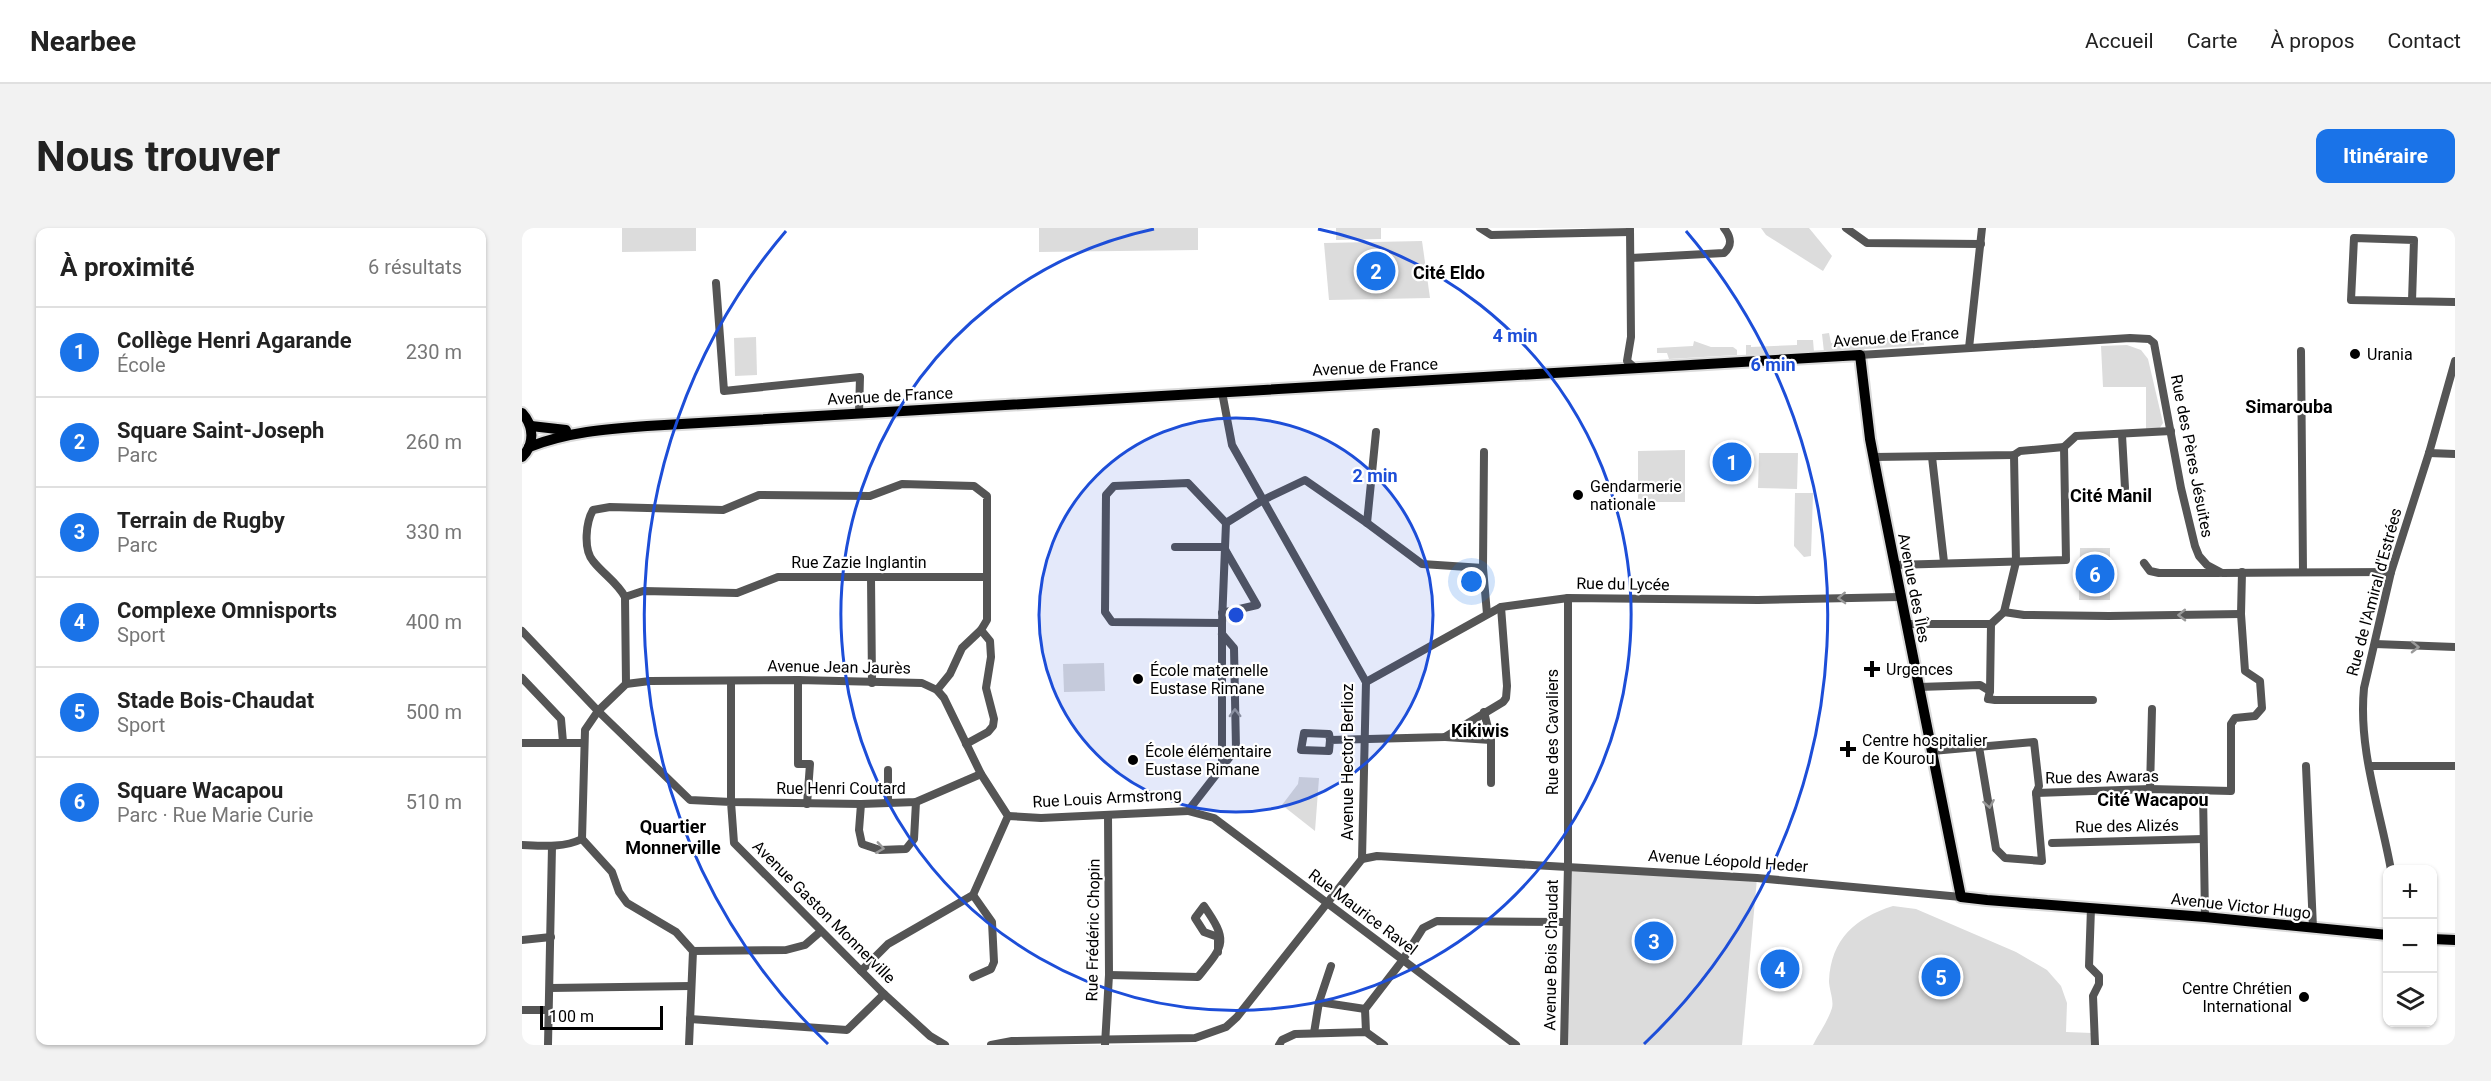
<!DOCTYPE html>
<html lang="fr">
<meta charset="utf-8">
<style>
body{margin:0;font-family:Roboto,sans-serif;background:#f2f2f2;color:#222}
.controls{position:absolute;right:18px;bottom:18px;display:grid;overflow:hidden;border-radius:12px;box-shadow:0 2px 4px #0004}
.controls button{width:54px;height:54px;display:grid;place-items:center;padding:0;border:0;border-bottom:2px solid #e0e0e0;background:#fff;color:#222;font:30px sans-serif}
.scale{position:absolute;left:18px;bottom:15px;width:123px;box-sizing:border-box;padding-left:6px;border:3px solid #000;border-top:0;font-size:16px;line-height:21px;white-space:nowrap;color:#000;-webkit-text-stroke:4px #fff;paint-order:stroke}
.you{position:absolute;left:950px;top:354px;width:21px;height:21px;margin:-15px;border:4px solid #fff;border-radius:50%;background:#1a73e8;box-shadow:0 0 0 9px #1a73e833}
.badge{display:grid;place-items:center;width:39px;height:39px;border-radius:50%;background:#1a73e8;color:#fff;font-size:20px;font-weight:700}
.pin{position:absolute;translate:-50% -50%;border:3px solid #fff;box-shadow:0 2px 6px #0006}
.list{margin:0;padding:0;list-style:none}
h2{display:flex;justify-content:space-between;align-items:center;height:78px;margin:0;padding:0 24px;font-size:26px}
h2 small{font-size:20px;font-weight:400;color:#767676}
.list li{display:grid;grid-template-columns:39px 1fr auto;gap:18px;align-items:center;box-sizing:border-box;height:90px;padding:0 24px;border-top:2px solid #e0e0e0}
.list b{display:block;font-size:22px;white-space:nowrap}
.list p{margin:0;font-size:20px;white-space:nowrap;color:#767676}
.list em{font-size:20px;font-style:normal;color:#767676}
.icon{flex:none;width:33px;height:33px;fill:none;stroke:currentColor;stroke-width:2;stroke-linecap:round;stroke-linejoin:round}
.map{position:relative;flex:none;width:1933px;height:817px;overflow:hidden;border-radius:12px}
header{display:flex;align-items:center;gap:36px;box-sizing:border-box;height:84px;padding:0 30px;background:#fff;border-bottom:2px solid #e0e0e0}
header strong{font-size:28px}
nav{display:flex;gap:33px;margin-inline-start:auto;font-size:21px}
.intro{display:flex;align-items:center;justify-content:space-between;box-sizing:border-box;height:144px;padding:0 36px}
h1{margin:0;font-size:42px}
.button{padding:15px 27px;border-radius:12px;background:#1a73e8;color:#fff;font-size:21px;font-weight:700}
main{display:flex;gap:36px;padding:0 36px}
aside{flex:1;background:#fff;border-radius:12px;box-shadow:0 2px 4px #0004}
.map>svg:first-child{display:block}
.green{fill:#dcdcdc}
.lines{fill:none;stroke-linecap:round;stroke-linejoin:round}
.major-casing{stroke:#dbdbdb;stroke-width:14}
.minor{stroke:#555;stroke-width:8}
.major{stroke:#000;stroke-width:10}
.oneway{stroke:#999}
.ring{fill:none;stroke:#1d4ed8;stroke-width:3}
.poi-dot{fill:#000;stroke:#fff;stroke-width:2}
.labels{text-anchor:middle;dominant-baseline:central;stroke-width:4.5;stroke-linejoin:round;paint-order:stroke}
.street-label{font-size:16px;fill:#000;stroke:#fff}
.poi-label{font-size:16px;fill:#000;stroke:#fff;text-anchor:start}
.neighbourhood-label{font-size:18px;font-weight:bold;fill:#000;stroke:#fff}
.centre{fill:#1d4ed8;stroke:#fff;stroke-width:3}
.ring-label{font-size:18px;text-anchor:middle;font-weight:bold;fill:#1d4ed8;stroke:#fff;stroke-width:4.5;stroke-linejoin:round;paint-order:stroke}
</style>
<header>
<strong>Nearbee</strong>
<nav><a>Accueil</a><a>Carte</a><a>À propos</a><a>Contact</a></nav>
</header>
<div class="intro"><h1>Nous trouver</h1><a class="button">Itinéraire</a></div>
<main>
<aside>
<h2>À proximité<small>6 résultats</small></h2>
<ul class="list">
<li><span class="badge">1</span><div><b>Collège Henri Agarande</b><p>École</p></div><em>230 m</em></li>
<li><span class="badge">2</span><div><b>Square Saint-Joseph</b><p>Parc</p></div><em>260 m</em></li>
<li><span class="badge">3</span><div><b>Terrain de Rugby</b><p>Parc</p></div><em>330 m</em></li>
<li><span class="badge">4</span><div><b>Complexe Omnisports</b><p>Sport</p></div><em>400 m</em></li>
<li><span class="badge">5</span><div><b>Stade Bois-Chaudat</b><p>Sport</p></div><em>500 m</em></li>
<li><span class="badge">6</span><div><b>Square Wacapou</b><p>Parc · Rue Marie Curie</p></div><em>510 m</em></li>
</ul>
</aside>
<div class="map">
<svg width="1933" height="817" viewBox="0 0 1933 817">
<rect width="100%" height="100%" fill="#fff"/>
<!-- green -->
<g class="green">
<path d="M100,0H174V23L100,24Z"/>
<path d="M517,0H676V22L517,24Z"/>
<path d="M814,0H859V11L814,12Z"/>
<path d="M1239,0H1287L1310,28L1301,43L1244,7Z"/>
<path d="M900,13L908,70L807,72L802,15Z"/>
<path d="M1386,103H1392L1401,109L1402,117L1302,124L1300,106L1307,105L1309,115L1386,108Z"/>
<path d="M234,109L235,147L213,148L212,110Z"/>
<path d="M1275,112H1291L1292,124L1224,127V117H1229V119L1275,117Z"/>
<path d="M1172,113L1189,119H1211L1215,122V127L1147,131L1145,125H1135V120L1171,118Z"/>
<path d="M1605,117L1619,122L1626,131L1641,195L1637,201L1624,203V159H1581L1579,118Z"/>
<path d="M1163,222V274H1116V223Z"/>
<path d="M1237,225H1276L1275,261L1236,260Z"/>
<path d="M1273,265H1291L1289,328L1282,329L1272,318Z"/>
<path d="M1558,320H1588V372H1557Z"/>
<path d="M582,435L583,463L542,464L541,436Z"/>
<path d="M777,549L797,550L793,603L760,577L776,556Z"/>
<path d="M1046,637L1235,650L1220,817H1042Z"/>
<path d="M1371,678L1394,681L1494,724L1525,742L1539,758L1545,775L1544,804L1570,805V817H1291C1297,805 1306,793 1310,780C1312,772 1307,761 1307,753C1309,711 1333,690 1371,678Z"/>
</g>
<g class="lines">
<!-- major casing -->
<g class="major-casing">
<g id="major">
<path d="M0,185C12,198 13,216 0,229"/>
<path d="M9,198L44,202"/>
<path d="M7,219C45,204 84,201 125,198L1338,127L1348,211L1357,258L1439,669L1465,672L1683,689L1866,707"/>
<path d="M1910,711L1933,712"/>
</g>
</g>
<!-- minor -->
<g class="minor">
<path d="M958,0L969,7L1108,4"/>
<path d="M1324,0L1345,15L1459,16"/>
<path d="M1108,1L1109,109L1105,133L1113,140"/>
<path d="M1109,30L1202,25C1211,17 1209,9 1202,0"/>
<path d="M194,55L202,163L338,149L337,185"/>
<path d="M1890,73L1892,12L1832,10L1829,72L1933,74"/>
<path d="M1447,120L1460,0"/>
<path d="M1779,123L1781,343"/>
<path d="M1338,127L1608,110L1627,111L1632,115L1659,260L1673,318L1677,328L1685,337L1700,345L1869,344"/>
<path d="M1600,207L1603,260"/>
<path d="M962,224L961,340L965,386"/>
<path d="M1907,225L1933,226"/>
<path d="M1352,229L1492,227L1498,223L1542,219"/>
<path d="M1410,229L1422,334"/>
<path d="M845,295L854,204"/>
<path d="M653,319H702L705,325L735,377L700,385"/>
<path d="M1622,335L1628,343L1637,345H1697"/>
<path d="M1372,337L1544,332L1542,219L1554,208L1649,203"/>
<path d="M349,349L350,455"/>
<path d="M103,369C95,354 81,346 71,333C61,321 64,294 71,282L88,279L201,282L237,267L348,268L380,256L452,258L465,268V349"/>
<path d="M1482,384L1502,387L1587,388L1719,386"/>
<path d="M700,395L590,394L583,384L584,267L592,258L666,255L704,295"/>
<path d="M1384,396H1469"/>
<path d="M0,403L76,483L168,572L209,574L212,615L362,766L408,808L423,817"/>
<path d="M1853,416L1933,419"/>
<path d="M0,450L39,491L41,514"/>
<path d="M276,452V536H288L285,576"/>
<path d="M209,453V574L339,576L394,574L459,546"/>
<path d="M844,454L979,379L1046,370L1236,372L1378,369"/>
<path d="M104,456L103,369L121,363L215,365L256,349H465V392L459,402"/>
<path d="M1397,459L1458,457L1468,463L1466,471L1473,472H1571"/>
<path d="M415,462L428,446L440,420L459,402L468,413L469,429L464,460L472,491L471,498L466,504L444,516"/>
<path d="M1468,463L1469,396L1482,384L1494,334L1492,227"/>
<path d="M923,509L969,512L962,484"/>
<path d="M808,512L807,523L779,522L782,505L807,506L808,512L923,509L981,474L984,470L985,458L979,379"/>
<path d="M969,512V555"/>
<path d="M0,515H62"/>
<path d="M1410,523L1512,514L1517,558L1514,565L1520,633L1483,630L1474,621L1457,519"/>
<path d="M1784,538L1791,700"/>
<path d="M1847,538H1933"/>
<path d="M700,539V395L704,295L741,272L783,252L845,295L900,336L961,340"/>
<path d="M1628,561L1630,481"/>
<path d="M1681,564L1683,689"/>
<path d="M1514,565L1628,561L1709,563V496L1713,490L1733,488L1740,480L1738,453L1723,443L1719,386L1720,344"/>
<path d="M366,574V542"/>
<path d="M339,576L337,602L340,616L358,622L384,621L392,611L394,574"/>
<path d="M666,583L692,590L994,817"/>
<path d="M486,588L519,590L666,583L714,521L712,420L700,406"/>
<path d="M1530,615L1681,611"/>
<path d="M0,617C21,618 41,620 60,611"/>
<path d="M840,631L855,628L1235,650L1439,669"/>
<path d="M1869,642C1858,581 1836,522 1842,460L1869,344L1907,225L1933,133"/>
<path d="M1569,680L1567,738L1577,748V756L1571,768L1573,817"/>
<path d="M0,712L29,709"/>
<path d="M171,723L264,722L283,717L298,704"/>
<path d="M587,747L676,749C702,717 707,714 682,678L673,690L682,704L696,709V724"/>
<path d="M451,749L469,741L472,734L470,694L451,667"/>
<path d="M28,760L169,758"/>
<path d="M797,774L809,738"/>
<path d="M0,782H26"/>
<path d="M168,791L325,802L362,766"/>
<path d="M844,804L843,781L880,733L901,700L915,693L1043,694"/>
<path d="M792,805L797,774L843,781"/>
<path d="M26,817L30,618"/>
<path d="M167,817L171,723L154,704L105,675L97,664L90,644L60,611L63,502L76,483L104,456L128,453L276,452L400,455L415,462L422,470L459,546L486,588L451,667L366,716L339,743"/>
<path d="M469,817L490,813L673,810L704,799L715,789L840,631L844,454L710,217L700,164"/>
<path d="M583,817L587,747L586,587"/>
<path d="M757,817L760,812L773,806L844,804L862,817"/>
<path d="M1042,817L1046,637V370"/>
</g>
<!-- major -->
<use href="#major" class="major"/>
</g>
<!-- one-way arrows -->
<defs><path id="oneway-chevron" d="M-2-3.5L2.5 0L-2 3.5" fill="none" stroke-width="1.6" stroke-linecap="round" stroke-linejoin="round" transform="scale(1.5)"/></defs>
<g class="oneway">
<use href="#oneway-chevron" transform="translate(1320 370) rotate(178)"/>
<use href="#oneway-chevron" transform="translate(1660 387) rotate(179)"/>
<use href="#oneway-chevron" transform="translate(1893 419) rotate(1)"/>
<use href="#oneway-chevron" transform="translate(713 485) rotate(-91)"/>
<use href="#oneway-chevron" transform="translate(1467 576) rotate(80)"/>
<use href="#oneway-chevron" transform="translate(358 620) rotate(8)"/>
</g>
<!-- distance rings -->
<circle cx="714" cy="387" r="197" fill="#1d4ed8" fill-opacity=".12"/>
<g class="ring">
<circle cx="714" cy="387" r="197"/>
<path d="M796 1A395 395 0 1 1 632 1"/>
<path d="M306 816A592 592 0 0 1 264 3M1164 3A592 592 0 0 1 1122 816"/>
</g>
<!-- markers -->
<g class="poi-dot">
<circle cx="1833" cy="126" r="6"/>
<circle cx="1056" cy="267" r="6"/>
<path d="M1347 432h6v6h6v6h-6v6h-6v-6h-6v-6h6z"/>
<circle cx="616" cy="451" r="6"/>
<path d="M1323 512h6v6h6v6h-6v6h-6v-6h-6v-6h6z"/>
<circle cx="611" cy="532" r="6"/>
<circle cx="1782" cy="769" r="6"/>
</g>
<g class="labels">
<!-- street labels -->
<g class="street-label">
<text transform="translate(1374 109) rotate(-4)">Avenue de France</text>
<text transform="translate(853 139) rotate(-3)">Avenue de France</text>
<text transform="translate(368 168) rotate(-3)">Avenue de France</text>
<text transform="translate(1670 228) rotate(79)">Rue des Pères Jésuites</text>
<text x="337" y="334">Rue Zazie Inglantin</text>
<text transform="translate(1101 356) rotate(1)">Rue du Lycée</text>
<text transform="translate(1392 360) rotate(79)">Avenue des Îles</text>
<text transform="translate(1852 364) rotate(-75)">Rue de l'Amiral d'Estrées</text>
<text transform="translate(317 439) rotate(1)">Avenue Jean Jaurès</text>
<text transform="translate(1030 504) rotate(-90)">Rue des Cavaliers</text>
<text transform="translate(825 534) rotate(-90)">Avenue Hector Berlioz</text>
<text transform="translate(1580 549) rotate(-1)">Rue des Awaras</text>
<text x="319" y="560">Rue Henri Coutard</text>
<text transform="translate(585 570) rotate(-3)">Rue Louis Armstrong</text>
<text transform="translate(1605 598) rotate(-1)">Rue des Alizés</text>
<text transform="translate(1206 633) rotate(4)">Avenue Léopold Heder</text>
<text transform="translate(1719 678) rotate(6)">Avenue Victor Hugo</text>
<text transform="translate(302 684) rotate(45)">Avenue Gaston Monnerville</text>
<text transform="translate(841 684) rotate(37)">Rue Maurice Ravel</text>
<text transform="translate(571 702) rotate(-89)">Rue Frédéric Chopin</text>
<text transform="translate(1029 727) rotate(-89)">Avenue Bois Chaudat</text>
</g>
<!-- poi labels -->
<g class="poi-label">
<text x="1845" y="126">Urania</text>
<text x="1068" y="258">Gendarmerie<tspan x="1068" dy="18">nationale</tspan></text>
<text x="1364" y="441">Urgences</text>
<text x="628" y="442">École maternelle<tspan x="628" dy="18">Eustase Rimane</tspan></text>
<text x="1340" y="512">Centre hospitalier<tspan x="1340" dy="18">de Kourou</tspan></text>
<text x="623" y="523">École élémentaire<tspan x="623" dy="18">Eustase Rimane</tspan></text>
<text x="1770" y="760" text-anchor="end">Centre Chrétien<tspan x="1770" dy="18">International</tspan></text>
</g>
<!-- neighbourhood labels -->
<g class="neighbourhood-label">
<text x="927" y="44">Cité Eldo</text>
<text x="1767" y="178">Simarouba</text>
<text x="1589" y="267">Cité Manil</text>
<text x="958" y="502">Kikiwis</text>
<text x="1631" y="571">Cité Wacapou</text>
<text x="151" y="598">Quartier<tspan x="151" dy="21">Monnerville</tspan></text>
</g>
</g>
<circle cx="714" cy="387" r="9" class="centre"/>
<g class="ring-label">
<text x="993" y="114">4 min</text>
<text x="1251" y="143">6 min</text>
<text x="853" y="254">2 min</text>
</g>
</svg>
<div class="controls">
<button>+</button>
<button>−</button>
<button><svg class="icon" aria-label="layers" viewBox="0 0 24 24"><path d="M12 4l9 5-9 5-9-5zM3 14l9 5 9-5"/></svg></button>
</div>
<div class="scale">100 m</div>
<div class="you"></div>
<div class="pin badge" style="left:1210px;top:234px">1</div>
<div class="pin badge" style="left:854px;top:43px">2</div>
<div class="pin badge" style="left:1132px;top:713px">3</div>
<div class="pin badge" style="left:1258px;top:741px">4</div>
<div class="pin badge" style="left:1419px;top:749px">5</div>
<div class="pin badge" style="left:1573px;top:346px">6</div>
</div>
</main>
